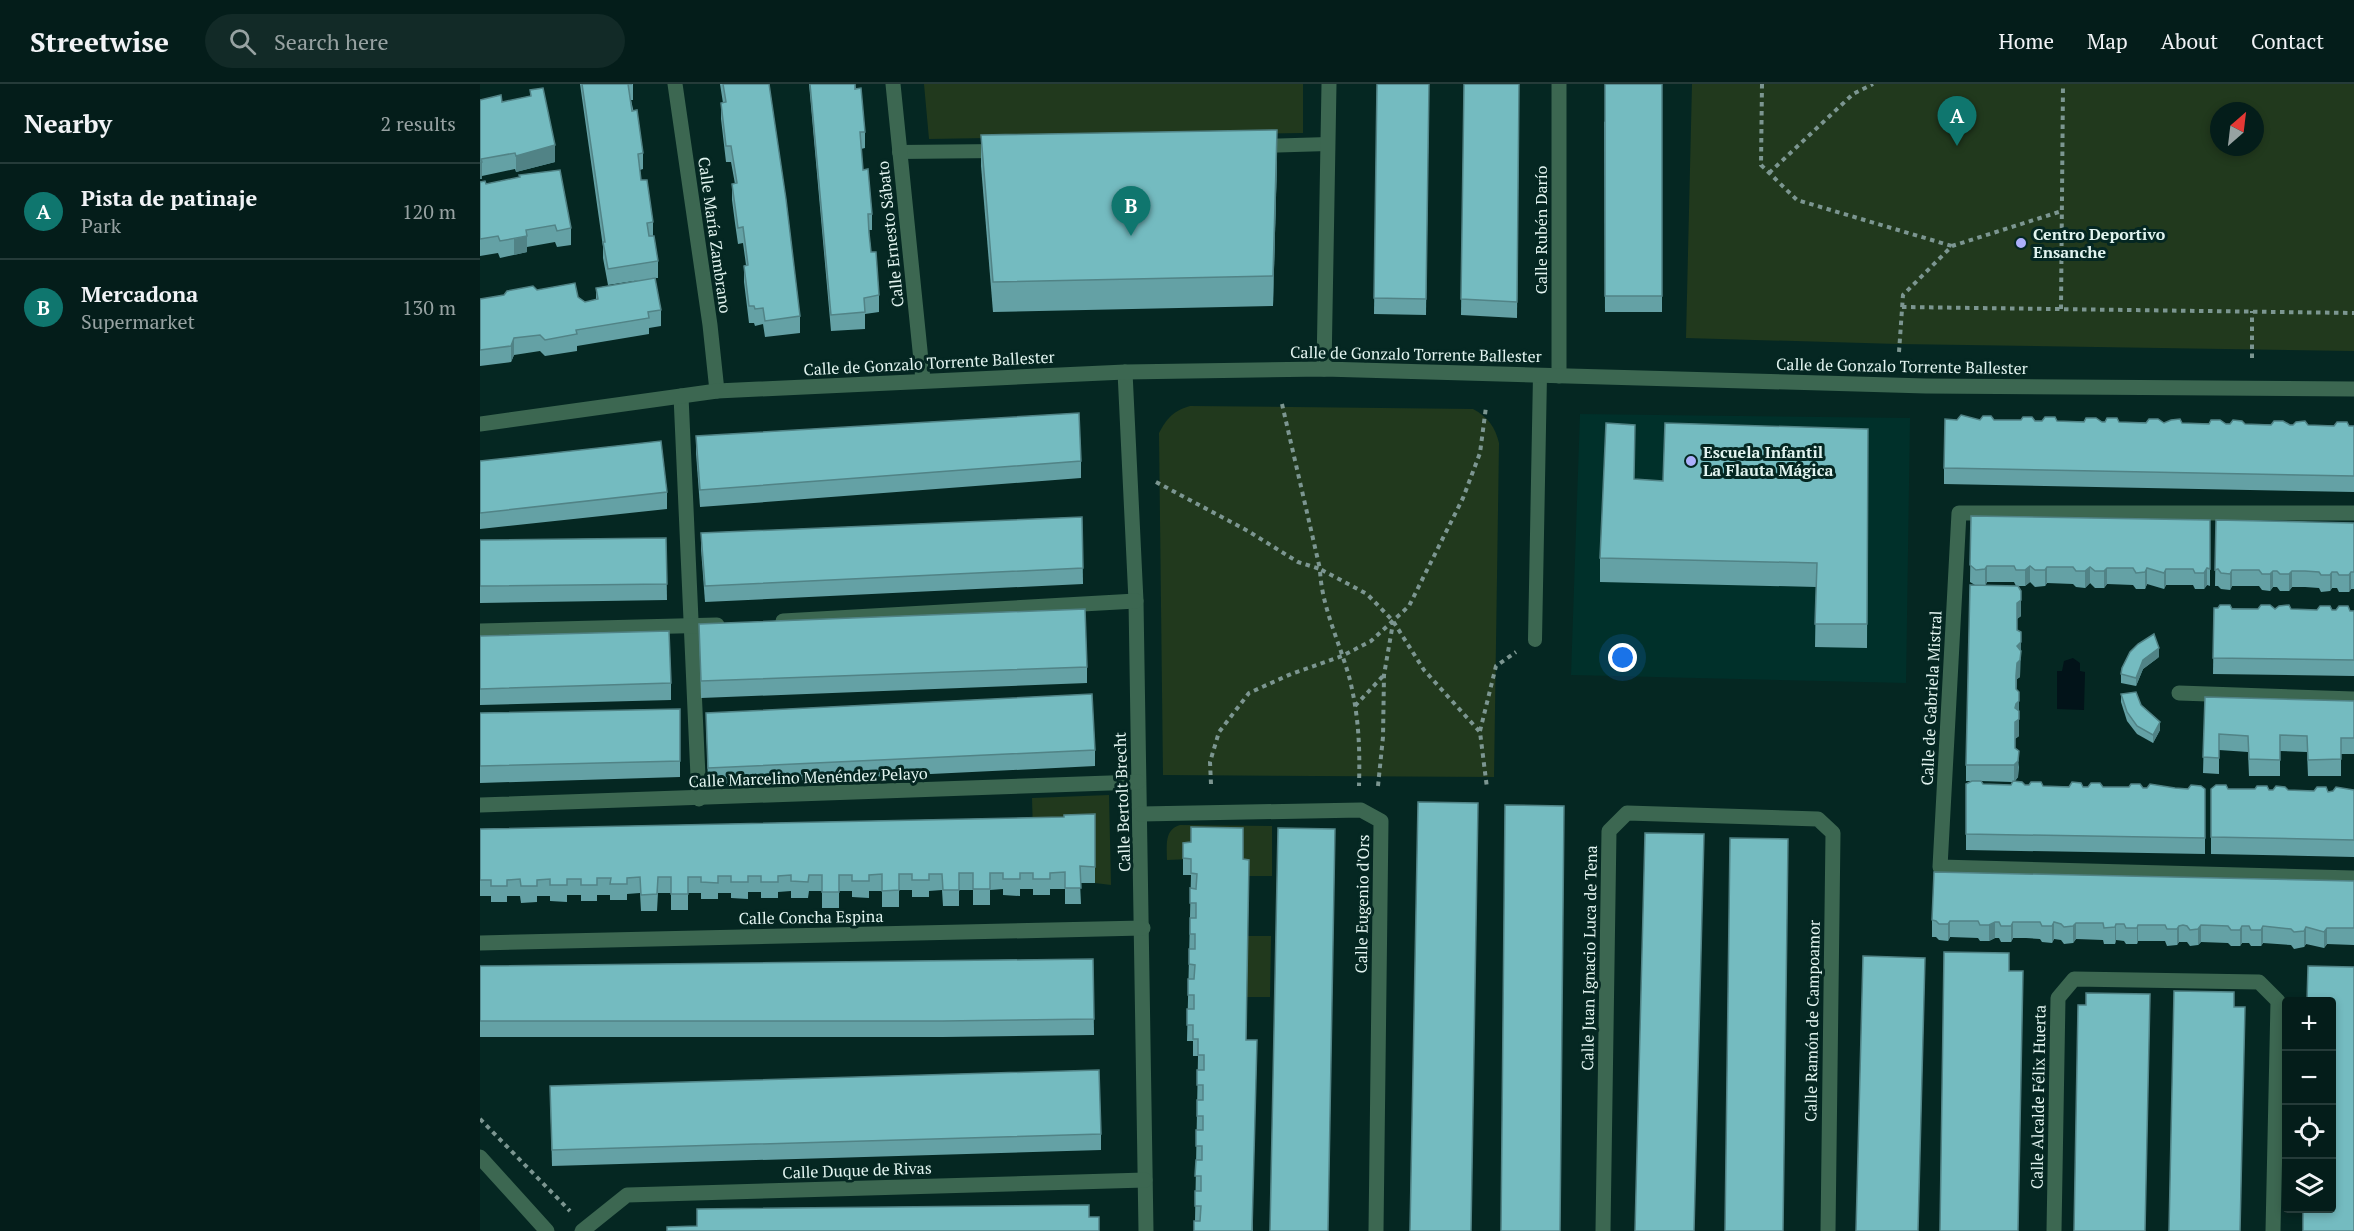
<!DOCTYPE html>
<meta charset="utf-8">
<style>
body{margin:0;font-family:"PT Serif",serif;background:#122a27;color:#f1f3f6}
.controls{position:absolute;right:18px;bottom:18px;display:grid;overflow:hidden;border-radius:6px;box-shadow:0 3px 9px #0003}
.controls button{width:54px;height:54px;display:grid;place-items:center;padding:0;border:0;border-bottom:2px solid #253b39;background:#041d1a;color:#f1f3f6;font:30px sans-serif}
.compass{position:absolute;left:1730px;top:18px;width:54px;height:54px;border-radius:50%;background:#041d1a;box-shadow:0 3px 9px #0003;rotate:28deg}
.you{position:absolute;left:1143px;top:574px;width:21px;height:21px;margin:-15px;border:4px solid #fff;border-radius:50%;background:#1a73e8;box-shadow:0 0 0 9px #1a73e833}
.badge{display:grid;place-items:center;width:39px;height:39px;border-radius:50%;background:#0f766e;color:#fff;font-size:20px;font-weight:700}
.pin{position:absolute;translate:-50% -50px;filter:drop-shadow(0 2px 3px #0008)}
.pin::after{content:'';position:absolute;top:32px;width:21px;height:18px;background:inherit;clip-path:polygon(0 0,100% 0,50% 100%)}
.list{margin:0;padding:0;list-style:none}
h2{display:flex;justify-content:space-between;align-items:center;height:78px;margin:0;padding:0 24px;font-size:26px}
h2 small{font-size:20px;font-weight:400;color:#97a2a2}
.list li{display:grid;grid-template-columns:39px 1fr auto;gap:18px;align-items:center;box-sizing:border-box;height:96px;padding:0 24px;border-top:2px solid #253b39}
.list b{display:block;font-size:22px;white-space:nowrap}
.list p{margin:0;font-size:20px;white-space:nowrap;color:#97a2a2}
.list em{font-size:20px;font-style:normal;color:#97a2a2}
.icon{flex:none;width:33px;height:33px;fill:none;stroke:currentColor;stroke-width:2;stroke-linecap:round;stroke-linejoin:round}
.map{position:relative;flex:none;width:1874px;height:1147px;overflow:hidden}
header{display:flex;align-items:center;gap:36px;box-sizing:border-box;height:84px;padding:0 30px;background:#041d1a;border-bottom:2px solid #253b39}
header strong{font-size:28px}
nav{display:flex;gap:33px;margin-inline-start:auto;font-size:21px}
.search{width:420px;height:54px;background:#122a27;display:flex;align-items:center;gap:15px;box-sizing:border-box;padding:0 21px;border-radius:33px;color:#97a2a2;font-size:22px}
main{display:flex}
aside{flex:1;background:#041d1a}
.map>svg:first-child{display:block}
.built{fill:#00302a}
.green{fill:#21391d;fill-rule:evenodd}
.water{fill:#021319}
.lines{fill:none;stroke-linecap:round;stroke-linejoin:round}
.path{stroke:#7c9691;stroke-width:4;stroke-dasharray:4.5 4.5;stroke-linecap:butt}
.lane{stroke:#3c6751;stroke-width:14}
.street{stroke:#3c6751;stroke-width:15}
.wall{fill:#64a1a5;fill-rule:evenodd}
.shaded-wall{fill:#518386}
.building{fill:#74bbc0;stroke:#518386;stroke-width:1.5}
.poi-dot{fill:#acaffb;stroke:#052722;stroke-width:2}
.labels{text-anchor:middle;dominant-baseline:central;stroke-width:6;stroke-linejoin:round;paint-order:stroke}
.street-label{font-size:16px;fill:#e2f4f0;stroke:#052722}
.poi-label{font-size:16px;font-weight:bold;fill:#e2f4f0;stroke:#052722;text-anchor:start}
</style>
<header>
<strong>Streetwise</strong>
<div class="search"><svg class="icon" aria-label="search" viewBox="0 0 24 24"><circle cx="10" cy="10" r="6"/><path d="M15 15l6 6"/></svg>Search here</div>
<nav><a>Home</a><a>Map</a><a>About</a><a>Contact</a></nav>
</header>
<main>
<aside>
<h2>Nearby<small>2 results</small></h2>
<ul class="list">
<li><span class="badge">A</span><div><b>Pista de patinaje</b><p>Park</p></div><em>120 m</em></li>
<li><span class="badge">B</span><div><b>Mercadona</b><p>Supermarket</p></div><em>130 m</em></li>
</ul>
</aside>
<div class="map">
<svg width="1874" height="1147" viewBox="0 0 1874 1147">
<rect width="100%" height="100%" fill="#052722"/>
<!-- built -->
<path class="built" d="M1100,330L1430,334L1426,599L1091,591Z"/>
<!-- green -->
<g class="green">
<path d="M444,0H823V49L449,55Z"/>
<path d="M1212,0H1874V267L1418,260L1206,254ZM1739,27H1775V63H1739Z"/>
<path d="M710,322L993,325C1008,333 1015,343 1019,359L1014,693L683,691L679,349C687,334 693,327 710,322Z"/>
<path d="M629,711L631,801L615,799L614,747L553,750L552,714Z"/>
<path d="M700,741L792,742V792H763V761L711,775L687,776C687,761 684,746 700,741Z"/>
<path d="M768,852H791L790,913H766Z"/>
</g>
<!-- water -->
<path class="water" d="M1593,574L1600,579V587L1605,588L1604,626L1577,625V587H1582L1584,577Z"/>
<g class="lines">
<!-- path -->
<g class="path">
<path d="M1282,0L1281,81L1317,116L1472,162"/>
<path d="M1289,89L1373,10L1393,0"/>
<path d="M1422,223L1874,229"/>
<path d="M1581,225L1583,0"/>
<path d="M1419,268L1423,211L1472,162L1582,127"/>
<path d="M1772,274V227"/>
<path d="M802,320L840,485L887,510L913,537L944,586L1000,648L1007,704"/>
<path d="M676,398L768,447L818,478L840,485C841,522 860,559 870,596C879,634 880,664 879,702"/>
<path d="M875,622L903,592"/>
<path d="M1000,647L1016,582L1036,568"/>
<path d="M731,700L730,678L739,648L769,609L811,590L862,572L891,557L929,522L983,414L1000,369L1006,323"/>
<path d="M898,702L903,653L904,591L913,539"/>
<path d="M0,1035L90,1127"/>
</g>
<!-- lane -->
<g class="lane">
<path d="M778,62L848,60"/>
<path d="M419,68L519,67"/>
<path d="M1055,556L1060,291"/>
</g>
<!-- street -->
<g class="street">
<path d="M195,0L230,241L237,307"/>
<path d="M413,0L443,296"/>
<path d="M1079,0V292"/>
<path d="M844,285L849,0"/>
<path d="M645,288L656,517L666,1147"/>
<path d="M201,312L219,715"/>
<path d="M0,340L237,307L645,288L844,285L1446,302L1874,305"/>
<path d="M1874,429H1479L1460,783L1874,794"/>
<path d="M303,537L656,517"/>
<path d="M0,547L237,541"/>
<path d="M1699,609L1874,615"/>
<path d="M0,721L658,698"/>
<path d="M661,730L881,726L901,737L896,1147"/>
<path d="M0,859L663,844"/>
<path d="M0,1073L67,1147"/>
<path d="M102,1147L147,1111L665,1096"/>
<path d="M1123,1147L1129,747L1147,729L1338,735L1353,749L1348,1147"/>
<path d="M1574,1147L1578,914L1594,895L1779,898L1798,917L1793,1147"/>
</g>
</g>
<!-- wall -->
<g class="wall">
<path d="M100,0H153V16H151L163,69V85L160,86L161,96L173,138V152L178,177V194H175L181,226V242L169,244V250L97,262V267L65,272L60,267L34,271L31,278L0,282V215L57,206L98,213L105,218L116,216V204L160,196L128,201L123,174V163Z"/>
<path d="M240,0H289L320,232V249L285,253L283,240L275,242L274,239H269L264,198V182L266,181L263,159L258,160L255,139L252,116V100H255L251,78H246L241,35V19H243Z"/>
<path d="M329,0H375L385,48V64L381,65L383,86L392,130V146H389L391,168L399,211V228L385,230V245L351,247Z"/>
<path d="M897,0H949L946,231L894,230Z"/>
<path d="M984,0H1039L1037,234L981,231Z"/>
<path d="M1182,0V228H1125L1124,38Z"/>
<path d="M50,6L75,78L36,88L35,85L2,92V95H0V16L22,18L50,12Z"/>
<path d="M501,51L797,77L793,222L513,228L501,82Z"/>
<path d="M0,98L6,100L91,144V161L77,163L75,158L47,163V168L20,174L18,169L0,172Z"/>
<path d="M1500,336L1702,339L1874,342V408L1464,400V384Z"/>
<path d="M1388,345L1387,564L1335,563L1336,503L1120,498V474L1154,395L1183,397Z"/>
<path d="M216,352L601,377V394L220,423L216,369Z"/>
<path d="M0,377L187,408V425L0,445Z"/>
<path d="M1491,432L1730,436V502L1727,501L1724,505H1715L1713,501H1686L1684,505L1667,500L1665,505H1656L1653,501L1627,500L1624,504H1615L1610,499L1605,504L1596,503L1593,500L1567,499L1565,502L1555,503L1550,498L1545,502H1536L1534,498H1507L1505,502L1541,532L1537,535V546L1541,548L1540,593L1537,595L1536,605L1539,608V652L1535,655V665L1539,683L1538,693L1535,697L1545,701L1563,702L1725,705V770L1486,766V750L1491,697H1486V681L1495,501L1490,498ZM1501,697L1532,698L1531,701L1503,700Z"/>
<path d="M602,433L603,500L225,518L221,465V449Z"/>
<path d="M1736,436L1874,439V505H1871L1869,508H1859L1857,504H1852L1850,507L1841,508L1839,504L1825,503H1812L1809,507H1800L1797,503H1793L1790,507L1782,506L1779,502H1752L1750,506L1741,505L1738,502H1735Z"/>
<path d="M186,454L187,516L0,519V456Z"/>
<path d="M1734,524L1874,527V592L1733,590Z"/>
<path d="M219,540L607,583V599L221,614Z"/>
<path d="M0,552L191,599V616L0,621Z"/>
<path d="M1679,573L1663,585L1656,602L1641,599V590Z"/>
<path d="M1641,610L1661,621L1680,646L1673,659L1657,650L1647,637L1641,618Z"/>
<path d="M1725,613L1874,617V670H1861V692H1828L1827,668L1800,667V692H1769L1768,668L1739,666V690L1723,689Z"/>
<path d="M200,625V693L0,699V629Z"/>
<path d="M226,629L615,666V682L228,701Z"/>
<path d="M1731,705L1848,708L1874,706V773L1731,770Z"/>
<path d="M615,730V799H600L601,820H585V805H570V811H553V805H540V812L523,811V805L510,806V821H493V806H479V822H463L462,806L449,807V813H432V806H419V823H402V807H389V814L372,813V807H359V824H342V807H329L328,814H311V807L298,808V814H281V808H268V815L251,814V809H238V815H221V809H208V826H191V809H178L177,827H161L160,809L147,810V816H130V811H117V817H101V811H87V818L70,817V812H57V818L41,819L40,812H27V818H11V812H0V745L584,733Z"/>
<path d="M703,759L763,775L766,956L773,1147L715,1137L718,972H713V957H707L711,791H703Z"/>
<path d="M1874,797V861L1847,860L1844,864L1826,860L1824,863L1814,865L1811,861L1783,859L1781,862H1771L1769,859H1762L1760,862H1751L1748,859L1721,858L1718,861L1710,862L1707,858H1699L1697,861L1687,862L1685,857H1658L1657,860H1646L1644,857L1636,856L1635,860H1624L1623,856L1596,855L1593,859L1584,860L1581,856L1574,855L1572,859L1562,858L1560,855L1546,854H1533L1531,858H1521L1519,854H1515L1509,857H1500L1498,854L1470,853L1468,857L1459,856L1456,853H1452V836Z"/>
<path d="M613,875L614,951L463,953H0V882Z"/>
<path d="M70,1002L621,1050V1066L72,1082Z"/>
</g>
<!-- shaded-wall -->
<g class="shaded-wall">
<path d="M797,46V77L793,222V192Z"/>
<path d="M75,61V78L36,88V72Z"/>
<path d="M2,78V95H0V79Z"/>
<path d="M47,152V168L34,171V155Z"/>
<path d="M34,254V271L31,278V262Z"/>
<path d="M1507,482V498L1505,502V485Z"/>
<path d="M1550,482V498L1545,502V486Z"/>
<path d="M1567,483V499L1565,502V486Z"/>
<path d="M1610,483V499L1605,504V487Z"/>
<path d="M1627,484V500L1624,504V487Z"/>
<path d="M1667,484V500L1665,505V488Z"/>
<path d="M1727,484V501L1724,505V489Z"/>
<path d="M1686,485V501L1684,505V489Z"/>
<path d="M1752,486V502L1750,506V490Z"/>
<path d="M1793,487V503L1790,507V490Z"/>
<path d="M1812,487V503L1809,507V490Z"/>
<path d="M1852,488V504L1850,507V491Z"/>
<path d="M1871,488V505L1869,508V491Z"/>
<path d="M1541,516V532L1537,535V562L1541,558V548L1540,593L1537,595L1536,620L1539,617V608V634L1536,636L1535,638L1539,635V652L1535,655V681L1536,592L1537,579L1540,576V574L1537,578V519Z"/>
<path d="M1679,564V573L1663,585L1656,602V594L1663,576Z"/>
<path d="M1680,638V646L1673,659V651Z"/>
<path d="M1539,667L1538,693L1534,698V681Z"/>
<path d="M1470,837V853L1468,857V840Z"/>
<path d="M1515,838V854L1509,857V841Z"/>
<path d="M1533,838V854L1531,858V842Z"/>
<path d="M1574,838V855L1572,859V842Z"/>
<path d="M1596,839V855L1593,859V842Z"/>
<path d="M1636,840V856L1635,860V843Z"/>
<path d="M1658,841V857L1657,860V844Z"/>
<path d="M1721,841V858L1718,861V845Z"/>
<path d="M1699,842V858L1697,861V845Z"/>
<path d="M1762,842V859L1760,862V846Z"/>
<path d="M1783,842V859L1781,862V846Z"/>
<path d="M1826,843V860L1824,863V847Z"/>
<path d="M1847,844V860L1844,864V848Z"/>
</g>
<!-- building -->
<g class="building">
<path d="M102,0H152H148L152,27L157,26L163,69L158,70L161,96H167L173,138L167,139L169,152H174L178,177L128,185L123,158H125Z"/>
<path d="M243,0H289L306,115L320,232L285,237L283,224L275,225L274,222H269L264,182L268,181L263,143L258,144L252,100L257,99L251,62H246L241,19L246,18Z"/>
<path d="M330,0H375V5L381,4L385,48H380L383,86L388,85L392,130H388L389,149L391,168H396L399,211L384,214L385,228L351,231Z"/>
<path d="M897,0H949L946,215L894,214Z"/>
<path d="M984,0H1039L1037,218L981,215Z"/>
<rect x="1125" y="0" width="57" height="212"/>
<path d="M63,4L75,61L36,72L35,69L1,75L2,78L0,79V16L21,11L22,18L51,12L50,6Z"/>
<path d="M797,46L793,192L513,198L501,51Z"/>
<path d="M80,86L91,144L77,147L75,141L46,146L47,152L20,157L18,152L0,155V98L5,97L6,100L40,93L39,91Z"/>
<path d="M175,194L181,226L168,228L169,234L96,246L97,250L65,256L60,251L34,254L31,262L0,266V215L24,211L27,207L53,202L57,206L95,199L98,213L105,218L118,215L116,204Z"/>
<path d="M599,329L601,377L220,406L216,352Z"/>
<path d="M1481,331L1500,336L1503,332H1511L1514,336H1541L1543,333H1552L1555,337H1562L1565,333H1575L1577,337L1604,338L1606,334H1616L1622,338H1625L1627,334H1637L1639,338L1666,339L1669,335H1678L1684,339L1691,336L1700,335L1702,339L1729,340L1731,336H1740L1746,340H1750L1753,336L1762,337L1765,340L1791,341L1794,337H1803L1810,341H1813L1816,338L1825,337L1828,341L1854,342L1857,338H1867L1869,342H1874V392L1464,384L1465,335L1477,336Z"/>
<path d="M1126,339L1155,341L1154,395L1183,397L1185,339L1388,345L1387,540H1335L1337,479L1120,474Z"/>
<path d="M181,357L187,408L0,429V377Z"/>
<path d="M1491,432L1730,436V485L1727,484L1724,489H1715L1713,485H1686L1684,489L1667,484L1665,488L1656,489L1653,484H1627L1624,487H1615L1610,483L1605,487H1596L1593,483H1567L1565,486H1555L1550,482L1545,486H1536L1534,482H1507L1505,485L1496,486L1490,481Z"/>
<path d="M602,433L603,484L225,502L221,449Z"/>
<path d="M1736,436L1874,439V488H1871L1869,491H1859L1857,488H1852L1850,491H1841L1839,488L1825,487H1812L1809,490H1800L1797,487H1793L1790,490H1782L1779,486H1752L1750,490L1741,489L1738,485L1735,486Z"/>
<path d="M186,454L187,500L0,502V456Z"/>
<path d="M1490,501L1538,502L1541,507V516L1537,519V546L1541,548V558L1537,562L1541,567L1540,576L1537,579L1536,592V605L1539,608V617L1536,620L1535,624L1539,627V635L1535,638V664L1539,667L1538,677L1534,681H1486Z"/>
<path d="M1740,521H1750L1752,525H1778L1781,521H1790L1795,525L1799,522L1809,521L1811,525L1837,526L1840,522H1850L1852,526H1856L1859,522H1868L1870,527H1874V576L1733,574L1734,524H1738Z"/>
<path d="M605,525L607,583L221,597L219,540Z"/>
<path d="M189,547L191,599L0,605V552Z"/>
<path d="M1674,550L1679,564L1663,576L1656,594L1641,590L1642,584L1650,568L1658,560Z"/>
<path d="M1656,608L1661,621L1680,638L1673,651L1657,642L1647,628L1641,610Z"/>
<path d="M612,610L615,666L228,684L226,629Z"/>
<path d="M1725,613L1874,617V654H1861V675L1828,676L1827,652L1800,651V676L1769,675L1768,652L1739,650V674L1723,673Z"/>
<path d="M200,625V677L0,682V629Z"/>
<path d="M1492,697H1501L1503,700L1531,701L1533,697L1542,698L1545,701H1549L1551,698H1561L1563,702L1589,703L1592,698L1601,699L1603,703H1608L1611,699H1620L1623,703H1649L1651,700H1660L1663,704H1667L1670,700L1695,704L1708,705L1711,701L1721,702L1725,705V754L1486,750V700Z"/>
<path d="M1736,701H1746L1748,705H1775L1777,702H1787L1789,706H1793L1796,702L1805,703L1808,706L1834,707L1837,703H1846L1848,708L1853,707L1856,703L1874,706V756L1731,753V705Z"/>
<path d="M938,718L998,719L991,1147H930Z"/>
<path d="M1025,721L1084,722L1080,1147H1021Z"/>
<path d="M615,730V783L600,782L601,804H585V788L570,789V795H553V789H540V795H523V789H510V805H493V789H479V806H463L462,790H449V796H432V790H419V806L402,807V790L389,791V797H372V791H359V808H342V791H329L328,798L311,797V791L298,792V798H281V792H268V798H251V792H238V799L221,798V793H208V810H191V793H178L177,810L161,811L160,793L147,794V800H130L131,794H117V801H101V795H87V801H70V795L57,796V802H41L40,795L27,796V802H11V796H0V745L584,733V731Z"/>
<path d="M711,743L763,744V775L769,776L766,956H777L772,1147H714V1137H720L721,1122H715V1107H721V1092H715L716,1076H722V1062H716V1046H723V1032H717V1016H723V1001H717V986H724V971H718V955H713V941H707V925H714V911H708V895H714L715,881L709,880V865H715V850H710V834H716V819H710V804L716,805L717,790L711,789V775L703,774V759L711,758Z"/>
<path d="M798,744L855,745L848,1147H790Z"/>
<path d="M1165,749L1224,750L1214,1147H1155Z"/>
<path d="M1250,754L1308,755L1303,1147H1245Z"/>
<path d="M1454,788L1874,797V844H1847L1844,848L1826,843L1824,847L1814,848L1811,845L1783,842L1781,846H1771L1769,842H1762L1760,846H1751L1748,842L1721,841L1718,845L1710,846L1707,842L1703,841L1699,842L1697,845H1687L1685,841H1658L1657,844H1646L1644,840H1636L1635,843L1624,844L1623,839H1596L1593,842L1584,843L1581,840L1574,838L1572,842H1562L1560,838H1533L1531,842H1521L1519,838H1515L1509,841H1500L1498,837H1470L1468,840H1459L1456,837L1452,836Z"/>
<path d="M1464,868L1529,869V887H1543L1538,1147H1460Z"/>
<path d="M1383,872L1445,874L1438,1147H1376Z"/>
<path d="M613,875L614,935L463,937H0V882Z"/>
<path d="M1828,882L1874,883V1147H1823V1125H1851V918H1827Z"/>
<path d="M1694,907L1754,908V923H1765L1760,1147H1689Z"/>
<path d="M1606,909L1670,910L1665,1147H1594L1598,921H1606Z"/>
<path d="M619,986L621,1050L72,1066L70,1002Z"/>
<path d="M609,1121V1133H619V1147H187V1143L217,1142V1125Z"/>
</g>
<!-- markers -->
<g class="poi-dot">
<circle cx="1541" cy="159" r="6"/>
<circle cx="1211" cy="377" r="6"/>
</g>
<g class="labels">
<!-- street labels -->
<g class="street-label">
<text transform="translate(1061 146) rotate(-90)">Calle Rubén Darío</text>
<text transform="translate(410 150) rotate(-96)">Calle Ernesto Sábato</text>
<text transform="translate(235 151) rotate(82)">Calle María Zambrano</text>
<text transform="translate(936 270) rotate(1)">Calle de Gonzalo Torrente Ballester</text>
<text transform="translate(449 279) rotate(-3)">Calle de Gonzalo Torrente Ballester</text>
<text transform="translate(1422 282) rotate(1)">Calle de Gonzalo Torrente Ballester</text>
<text transform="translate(1451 614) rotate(-87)">Calle de Gabriela Mistral</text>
<text transform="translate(328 693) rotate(-2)">Calle Marcelino Menéndez Pelayo</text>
<text transform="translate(642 718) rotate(-92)">Calle Bertolt Brecht</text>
<text transform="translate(882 820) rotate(-89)">Calle Eugenio d'Ors</text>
<text transform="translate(331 833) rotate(-1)">Calle Concha Espina</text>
<text transform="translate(1109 874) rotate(-89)">Calle Juan Ignacio Luca de Tena</text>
<text transform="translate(1332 937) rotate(-89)">Calle Ramón de Campoamor</text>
<text transform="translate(1558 1013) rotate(-89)">Calle Alcalde Félix Huerta</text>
<text transform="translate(377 1086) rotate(-2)">Calle Duque de Rivas</text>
</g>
<!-- poi labels -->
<g class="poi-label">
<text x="1553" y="150">Centro Deportivo<tspan x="1553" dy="18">Ensanche</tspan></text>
<text x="1223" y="368">Escuela Infantil<tspan x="1223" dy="18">La Flauta Mágica</tspan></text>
</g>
</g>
</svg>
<div class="controls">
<button>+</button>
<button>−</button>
<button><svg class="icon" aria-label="locate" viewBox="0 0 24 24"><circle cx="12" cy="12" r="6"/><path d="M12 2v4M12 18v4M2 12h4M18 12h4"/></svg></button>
<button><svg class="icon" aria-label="layers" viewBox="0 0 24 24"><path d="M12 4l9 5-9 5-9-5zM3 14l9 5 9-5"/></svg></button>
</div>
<svg class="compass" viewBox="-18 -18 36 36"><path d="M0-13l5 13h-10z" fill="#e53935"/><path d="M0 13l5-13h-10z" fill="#97a2a2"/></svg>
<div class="you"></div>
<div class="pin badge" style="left:1477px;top:62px">A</div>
<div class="pin badge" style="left:651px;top:152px">B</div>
</div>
</main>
